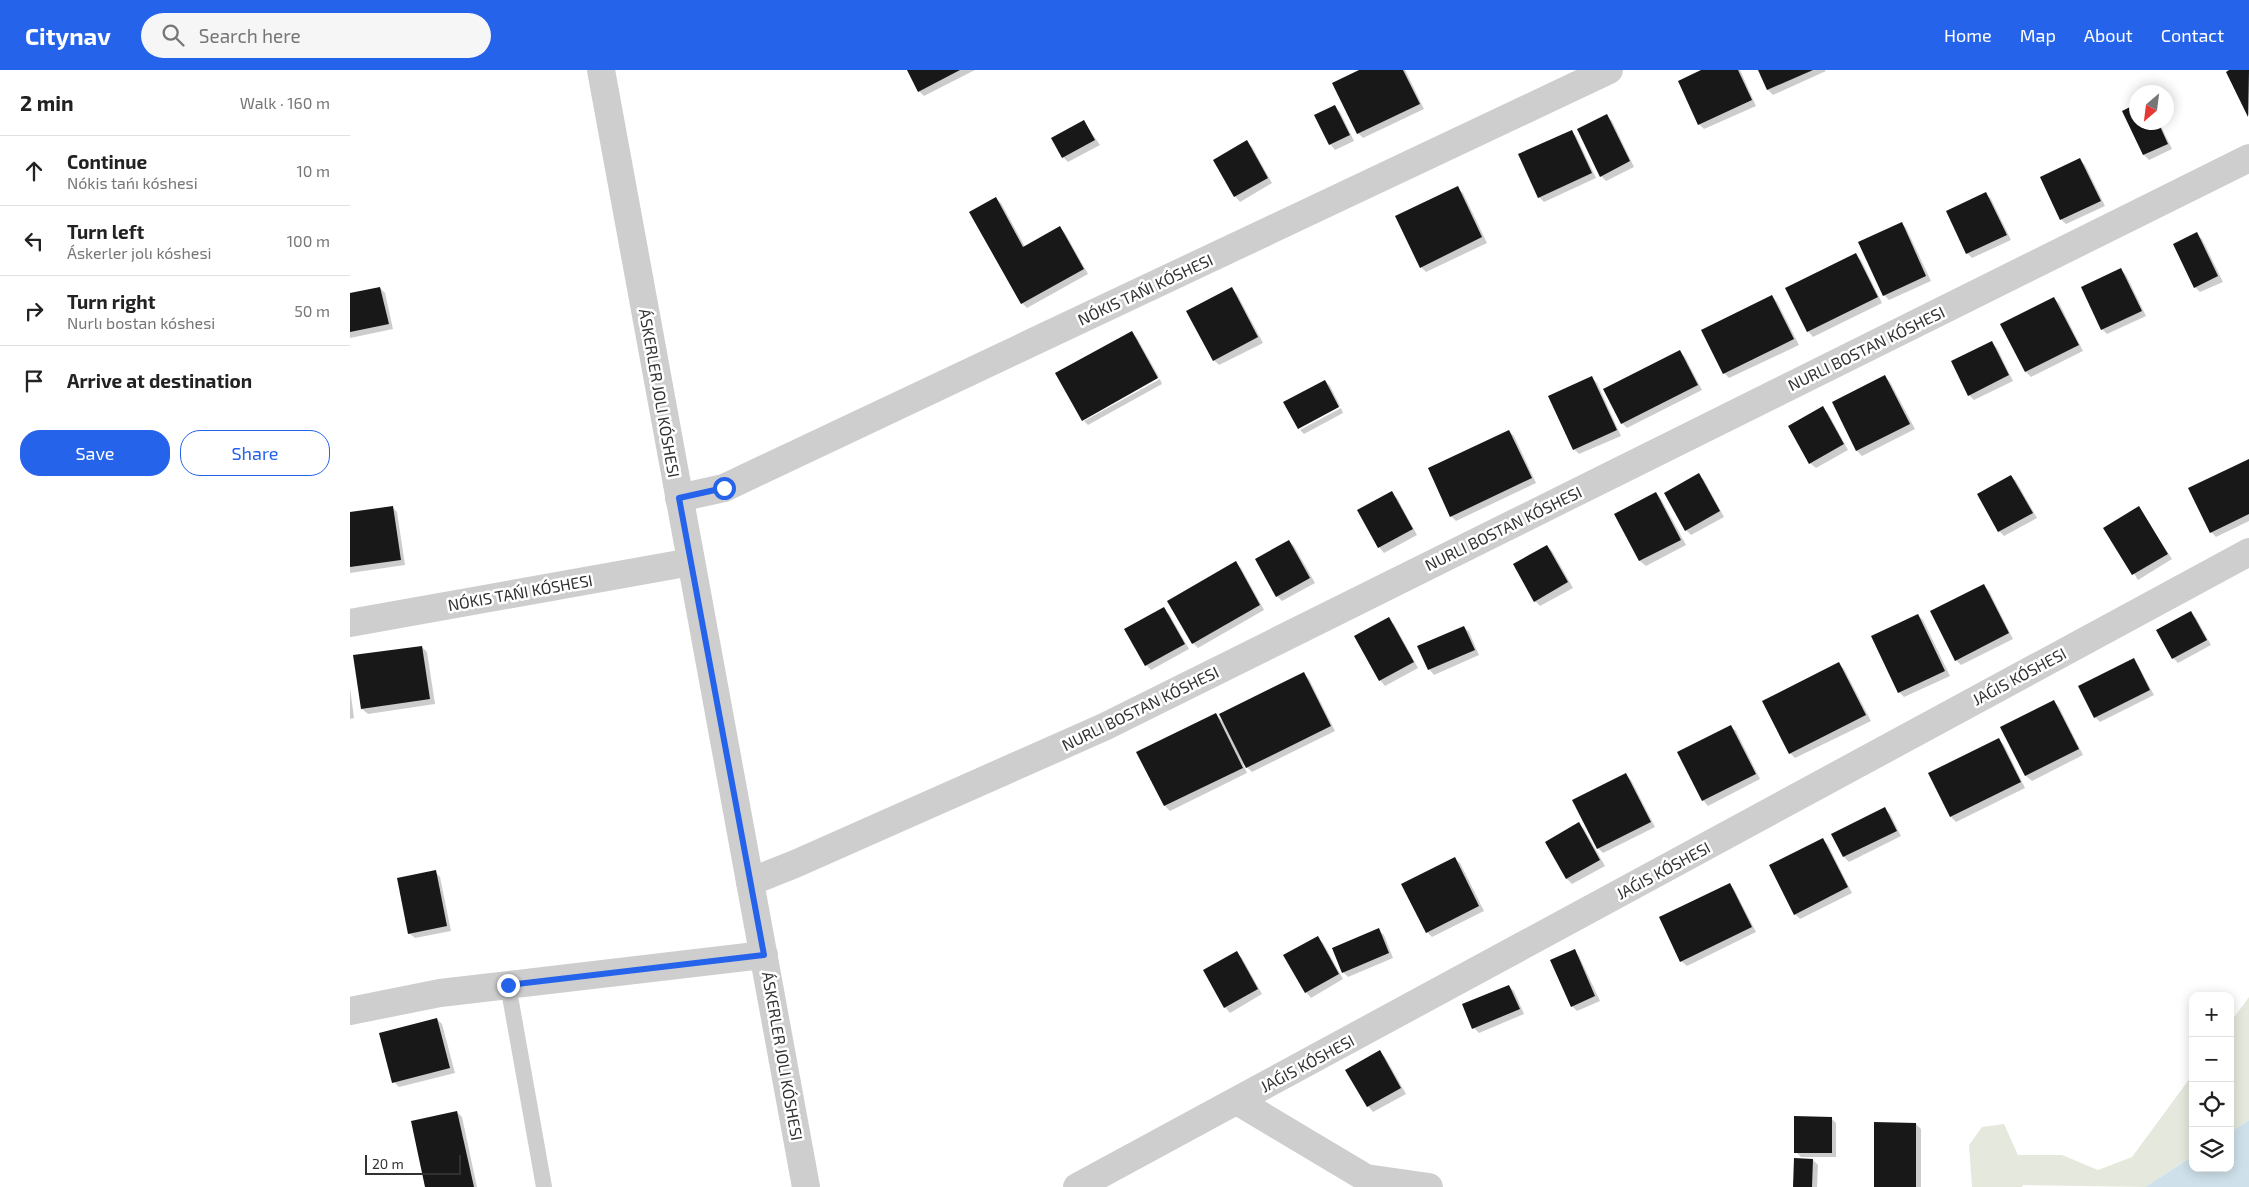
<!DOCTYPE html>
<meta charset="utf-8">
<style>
body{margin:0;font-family:"Exo 2",sans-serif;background:#f6f6f6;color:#222}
.controls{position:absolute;right:15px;bottom:15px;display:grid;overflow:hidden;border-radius:10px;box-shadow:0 2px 12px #0003}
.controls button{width:45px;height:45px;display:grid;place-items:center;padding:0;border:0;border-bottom:1px solid #e0e0e0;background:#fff;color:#222;font:25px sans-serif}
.compass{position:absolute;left:1779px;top:15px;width:45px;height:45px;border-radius:50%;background:#fff;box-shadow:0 2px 12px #0003;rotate:208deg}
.scale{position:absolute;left:15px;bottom:12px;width:96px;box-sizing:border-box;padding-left:5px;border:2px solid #313131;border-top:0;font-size:14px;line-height:18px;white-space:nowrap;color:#313131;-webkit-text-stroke:4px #fff;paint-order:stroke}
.stop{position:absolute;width:15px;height:15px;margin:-11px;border:4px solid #2563eb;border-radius:50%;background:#fff}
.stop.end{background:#2563eb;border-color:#fff;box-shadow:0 1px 5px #0008}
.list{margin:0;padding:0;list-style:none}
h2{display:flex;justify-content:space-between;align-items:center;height:65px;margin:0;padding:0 20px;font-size:21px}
h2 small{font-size:16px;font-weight:400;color:#767676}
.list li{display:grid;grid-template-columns:32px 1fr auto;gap:15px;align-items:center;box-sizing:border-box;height:70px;padding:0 20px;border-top:1px solid #e0e0e0}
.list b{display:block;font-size:19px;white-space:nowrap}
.list p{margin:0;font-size:16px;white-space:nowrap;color:#767676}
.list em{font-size:16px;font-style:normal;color:#767676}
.actions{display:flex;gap:10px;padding:15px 20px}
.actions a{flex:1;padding:11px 0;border:1px solid #2563eb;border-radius:20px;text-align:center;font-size:18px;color:#2563eb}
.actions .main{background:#2563eb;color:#fff}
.icon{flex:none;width:28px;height:28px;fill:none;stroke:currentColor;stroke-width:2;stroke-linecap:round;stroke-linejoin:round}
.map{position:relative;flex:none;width:1899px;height:1117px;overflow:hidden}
header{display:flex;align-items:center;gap:30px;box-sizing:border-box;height:70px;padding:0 25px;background:#2563eb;color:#fff}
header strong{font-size:24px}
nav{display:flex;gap:28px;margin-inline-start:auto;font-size:18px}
.search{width:350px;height:45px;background:#f6f6f6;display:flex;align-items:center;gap:12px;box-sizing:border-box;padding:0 18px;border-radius:28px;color:#767676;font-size:19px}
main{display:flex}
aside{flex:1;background:#fff}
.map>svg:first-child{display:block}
.green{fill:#e5e9dd}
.water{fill:#cee1ea}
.shadow{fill:#0003}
.building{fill:#181818}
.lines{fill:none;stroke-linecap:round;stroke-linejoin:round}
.service{stroke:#cecece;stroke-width:16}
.minor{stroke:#cecece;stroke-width:28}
.route{stroke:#2563eb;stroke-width:6}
.labels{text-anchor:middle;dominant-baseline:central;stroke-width:5;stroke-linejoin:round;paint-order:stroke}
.street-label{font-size:16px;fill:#313131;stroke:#fff}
</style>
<header>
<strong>Citynav</strong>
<div class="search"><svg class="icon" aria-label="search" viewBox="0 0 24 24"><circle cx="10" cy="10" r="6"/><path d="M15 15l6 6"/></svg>Search here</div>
<nav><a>Home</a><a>Map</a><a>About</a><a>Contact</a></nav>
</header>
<main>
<aside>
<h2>2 min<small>Walk · 160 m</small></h2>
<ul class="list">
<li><svg class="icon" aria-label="ahead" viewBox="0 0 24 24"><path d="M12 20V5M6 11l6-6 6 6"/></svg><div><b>Continue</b><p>Nókis tańı kóshesi</p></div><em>10 m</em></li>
<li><svg class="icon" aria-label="left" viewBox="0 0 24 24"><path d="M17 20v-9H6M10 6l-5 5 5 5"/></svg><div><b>Turn left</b><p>Áskerler jolı kóshesi</p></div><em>100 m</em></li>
<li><svg class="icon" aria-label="right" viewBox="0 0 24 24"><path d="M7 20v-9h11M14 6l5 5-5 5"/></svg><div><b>Turn right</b><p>Nurlı bostan kóshesi</p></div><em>50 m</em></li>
<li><svg class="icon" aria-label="arrive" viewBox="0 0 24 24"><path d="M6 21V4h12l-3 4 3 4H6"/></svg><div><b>Arrive at destination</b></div></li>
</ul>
<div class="actions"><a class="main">Save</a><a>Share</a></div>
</aside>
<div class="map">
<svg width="1899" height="1117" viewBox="0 0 1899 1117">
<rect width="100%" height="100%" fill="#fff"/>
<!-- green -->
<g class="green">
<path d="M1899,927V1050L1880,1062V953Z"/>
<path d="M1843,1004V1086L1795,1117L1673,1115L1672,1117H1622L1619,1075L1632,1057L1654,1054L1668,1085H1712L1748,1100L1782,1087Z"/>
</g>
<!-- water -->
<path class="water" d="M1899,1050V1117H1795L1843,1086V1098H1880V1062Z"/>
<!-- shadow -->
<g class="shadow">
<path d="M558,0H625L574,26L569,21Z"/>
<path d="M1012,0H1055L1074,39L1013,68L1008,63Z"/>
<path d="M1354,0H1390L1406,36L1354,59L1349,54Z"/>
<path d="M1409,0H1475L1476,1L1423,25L1418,20Z"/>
<path d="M1882,0H1899V46L1877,2Z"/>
<path d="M1786,35V52H1809L1822,79L1799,90L1794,85L1774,42Z"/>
<path d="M984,37L990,42L1004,71L985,80L980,74Z"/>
<path d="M1257,46L1262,51L1284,97L1256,111L1251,106Z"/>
<path d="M734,52L750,75L718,92L713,87Z"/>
<path d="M1221,61L1226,66L1246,108L1194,132L1189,127Z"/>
<path d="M897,72L902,77L922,113L890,132L885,126Z"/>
<path d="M1730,90L1735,95L1755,136L1716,154L1711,149Z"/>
<path d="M1107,118L1113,123L1137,173L1076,202L1071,197Z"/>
<path d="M1636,124L1641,129L1661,170L1622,188L1617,183Z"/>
<path d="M645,128L651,133L675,177L710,158L715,163L738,204L677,238L672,233Z"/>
<path d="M1551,153L1556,158L1581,211L1539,230L1534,225Z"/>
<path d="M1847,164L1852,169L1873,212L1850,222L1845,217Z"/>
<path d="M1506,185L1511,190L1532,233L1463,267L1458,261Z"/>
<path d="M1771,200L1776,205L1796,246L1757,264L1752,259Z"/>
<path d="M30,218L35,223L43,259L0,268V225Z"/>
<path d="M882,219L887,224L913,273L869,295L864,290Z"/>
<path d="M1422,226L1427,232L1449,275L1379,308L1374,303Z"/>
<path d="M1703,228L1709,233L1733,281L1681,307L1676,302L1652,254Z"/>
<path d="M782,262L787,268L809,307L732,349Z"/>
<path d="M1642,273L1647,278L1663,311L1624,330L1619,325Z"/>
<path d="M1330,282L1335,287L1352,320L1277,358L1272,353Z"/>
<path d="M1535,307L1540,312L1565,359L1512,386L1507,381L1483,333Z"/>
<path d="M1242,308L1247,313L1271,366L1229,384L1224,379Z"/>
<path d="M810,309L812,314L738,355L734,351Z"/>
<path d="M975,311L980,316L990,336L949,358Z"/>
<path d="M991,338L993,343L954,364L950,360Z"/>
<path d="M1473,338L1478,343L1498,380L1466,398L1460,393Z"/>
<path d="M1159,361L1164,366L1186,413L1106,451L1101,446Z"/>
<path d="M1899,390V451L1866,467L1861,462Z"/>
<path d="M1349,405L1354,410L1374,447L1341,465L1336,460Z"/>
<path d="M1661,406L1666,411L1687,448L1654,466L1649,461Z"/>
<path d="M1041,423L1047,428L1067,465L1034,483L1029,477Z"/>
<path d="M1306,423L1311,429L1336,475L1296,496L1290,491L1266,445Z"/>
<path d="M42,437L47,442L55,495L0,503V443Z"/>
<path d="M1789,438L1822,489L1788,510L1755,458Z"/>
<path d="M939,471L944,476L965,513L932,531L927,526Z"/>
<path d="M1197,476L1202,481L1223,518L1190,536L1185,531Z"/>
<path d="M886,493L891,498L914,540L848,578L843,573Z"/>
<path d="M1634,516L1639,521L1663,569L1611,595L1606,590Z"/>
<path d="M813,539L819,544L839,579L801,600L796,595Z"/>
<path d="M1841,543L1846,548L1861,575L1828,593L1823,588Z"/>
<path d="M1568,545L1573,550L1600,606L1554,627L1549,622Z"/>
<path d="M1038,549L1044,554L1068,598L1035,616L1030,610L1006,567Z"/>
<path d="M1114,557L1119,562L1129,585L1084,605L1079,599Z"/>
<path d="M72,577L77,582L85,634L18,644L12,639Z"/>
<path d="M1783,590L1788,595L1804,625L1750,652L1745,647Z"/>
<path d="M1489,594L1494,599L1521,651L1445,688L1440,683Z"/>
<path d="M954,604L959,609L985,661L902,702L893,694L897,703L820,741L815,736L788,683L866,644L874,653Z"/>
<path d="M0,618L4,648L0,649Z"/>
<path d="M1704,632L1709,637L1733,685L1682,711L1676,706L1652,658Z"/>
<path d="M1380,656L1386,661L1410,709L1358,736L1353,730Z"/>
<path d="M1649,670L1654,675L1675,718L1606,752L1601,747L1580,703Z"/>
<path d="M1276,705L1281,710L1305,757L1253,783L1248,778Z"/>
<path d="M1535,739L1540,744L1551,766L1499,792L1494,787L1483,765Z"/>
<path d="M1229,754L1234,759L1255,796L1222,814L1217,809L1196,772Z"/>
<path d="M1473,770L1478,775L1502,823L1450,849L1445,844Z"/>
<path d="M1104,788L1110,793L1134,841L1082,867L1077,862Z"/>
<path d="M85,802L90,807L101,861L65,868L59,863Z"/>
<path d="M1379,814L1384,819L1406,862L1337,896L1331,891Z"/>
<path d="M1028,860L1034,865L1043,888L998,907L993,902Z"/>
<path d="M968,868L973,873L993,909L961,928L956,922Z"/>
<path d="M1224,881L1229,886L1250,931L1227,941L1222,936Z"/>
<path d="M887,883L892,888L912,924L880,943L875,937Z"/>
<path d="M1159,916L1164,921L1174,944L1129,963L1124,958Z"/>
<path d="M87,949L92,954L105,1003L49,1017L44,1012Z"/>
<path d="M1030,982L1035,987L1056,1024L1023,1042L1018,1036Z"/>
<path d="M107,1042L112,1047L127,1117H76Z"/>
<path d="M1481,1048L1486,1053V1087H1451L1446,1082Z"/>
<path d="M1566,1054L1571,1059V1117H1525Z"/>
<path d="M1463,1090L1468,1095L1467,1117H1444Z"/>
</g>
<!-- building -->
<g class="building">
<path d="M557,0H610L568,22Z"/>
<path d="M1009,0H1053L1070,34L1007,64L982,13Z"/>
<path d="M1351,0H1388L1402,30L1348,55L1328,11Z"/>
<path d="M1408,0H1463L1417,20Z"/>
<path d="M1879,0H1899L1898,47L1876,2Z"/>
<path d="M1786,34V52H1808L1818,74L1793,85L1772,41Z"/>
<path d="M985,35L1000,65L979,75L964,45Z"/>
<path d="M1257,44L1280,91L1250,107L1227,59Z"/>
<path d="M734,50L745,70L712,88L701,68Z"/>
<path d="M1222,60L1242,103L1188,128L1168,84Z"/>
<path d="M897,70L918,108L884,127L863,90Z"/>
<path d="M1730,88L1751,131L1710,150L1690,107Z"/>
<path d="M1108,116L1132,167L1070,198L1045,146Z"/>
<path d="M1636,122L1657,165L1616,184L1596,141Z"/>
<path d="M646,127L673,177L710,156L734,199L671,234L619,142Z"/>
<path d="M1552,152L1576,206L1533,226L1508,172Z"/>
<path d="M1847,162L1868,206L1844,218L1823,174Z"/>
<path d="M1506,183L1528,227L1457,262L1435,218Z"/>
<path d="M1771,198L1792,241L1751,260L1731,217Z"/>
<path d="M30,217L39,254L0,262V223Z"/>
<path d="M882,217L908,267L863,291L836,241Z"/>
<path d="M1422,225L1444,269L1373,304L1351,260Z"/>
<path d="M1704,227L1729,275L1675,302L1650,254Z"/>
<path d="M782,261L808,308L732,351L705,303Z"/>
<path d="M1642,271L1659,305L1618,326L1601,291Z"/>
<path d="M1330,280L1348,315L1271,354L1253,319Z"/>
<path d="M1535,305L1560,354L1506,381L1482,332Z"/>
<path d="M1242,306L1267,360L1223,380L1198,326Z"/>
<path d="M975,310L989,337L948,359L933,332Z"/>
<path d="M1473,336L1494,374L1459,394L1438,356Z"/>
<path d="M1159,360L1182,408L1100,447L1078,398Z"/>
<path d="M1899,389V444L1860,463L1838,418Z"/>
<path d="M1349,403L1370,441L1335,461L1314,423Z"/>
<path d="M1661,405L1683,443L1648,462L1627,424Z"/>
<path d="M1042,421L1063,459L1028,478L1007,440Z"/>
<path d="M1306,422L1331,470L1289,491L1264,444Z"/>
<path d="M43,436L51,490L0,497V442Z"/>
<path d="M1789,436L1818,484L1782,505L1753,458Z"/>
<path d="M939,470L960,508L926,527L905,489Z"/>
<path d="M1197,475L1218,512L1184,532L1163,494Z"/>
<path d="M886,491L910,535L842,574L817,531Z"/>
<path d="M1634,514L1659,563L1605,591L1580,541Z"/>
<path d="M814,537L835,574L795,596L774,559Z"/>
<path d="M1841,541L1857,570L1822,589L1806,560Z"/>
<path d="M1568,544L1595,601L1548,623L1521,566Z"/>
<path d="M1039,547L1064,592L1029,611L1004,566Z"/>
<path d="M1114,556L1125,580L1078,600L1067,576Z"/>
<path d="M72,576L80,629L11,639L3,585Z"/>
<path d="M1784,588L1800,620L1744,648L1728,616Z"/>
<path d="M1489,592L1516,645L1439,684L1412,631Z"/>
<path d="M954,602L981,656L896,698L869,644Z"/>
<path d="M1704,630L1729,679L1675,706L1650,657Z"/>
<path d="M866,643L893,698L814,736L786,682Z"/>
<path d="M1381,655L1406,704L1352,731L1327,682Z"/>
<path d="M1649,668L1671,712L1600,747L1578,703Z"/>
<path d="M1276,703L1301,752L1247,779L1222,730Z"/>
<path d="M1535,737L1547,761L1493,787L1481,764Z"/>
<path d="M1229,752L1250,790L1216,809L1195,772Z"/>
<path d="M1473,768L1498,817L1444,845L1419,795Z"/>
<path d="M1105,787L1129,836L1076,863L1051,814Z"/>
<path d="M86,800L97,856L58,864L47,808Z"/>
<path d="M1380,813L1402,857L1330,892L1309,847Z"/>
<path d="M1029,858L1039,883L992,903L982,878Z"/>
<path d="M968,866L989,904L955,923L933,885Z"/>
<path d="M1225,879L1245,926L1221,937L1200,890Z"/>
<path d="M887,881L908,919L874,938L853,900Z"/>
<path d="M1159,915L1170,939L1122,959L1112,934Z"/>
<path d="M87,948L100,998L42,1013L29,963Z"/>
<path d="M1030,980L1051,1018L1017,1037L995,1000Z"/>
<path d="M107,1041L124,1117H75L61,1051Z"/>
<path d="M1444,1046L1482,1047V1083H1444Z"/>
<path d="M1524,1052L1566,1053V1117H1524Z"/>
<path d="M1444,1088L1463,1089L1462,1117H1443Z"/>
</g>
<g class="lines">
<!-- service -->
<path class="service" d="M158,915L194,1117"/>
<!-- minor -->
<g class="minor">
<path d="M251,0L456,1117"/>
<path d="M329,428L374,418L1259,0"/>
<path d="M0,553L341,492"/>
<path d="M400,812L445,794L754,657L1899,88"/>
<path d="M0,941L90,923L414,885"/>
<path d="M887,1031L1016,1108L1079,1117"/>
<path d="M727,1117L1899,482"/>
</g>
</g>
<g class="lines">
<!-- route -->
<path class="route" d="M158,915L414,885L329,428L374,418"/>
</g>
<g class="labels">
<!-- street labels -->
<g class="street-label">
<text transform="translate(795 219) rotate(-25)">NÓKIS TAŃI KÓSHESI</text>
<text transform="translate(1516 278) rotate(-26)">NURLI BOSTAN KÓSHESI</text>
<text transform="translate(310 323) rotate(80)">ÁSKERLER JOLI KÓSHESI</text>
<text transform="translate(1153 458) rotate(-26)">NURLI BOSTAN KÓSHESI</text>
<text transform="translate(170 522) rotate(-10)">NÓKIS TAŃI KÓSHESI</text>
<text transform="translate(1669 606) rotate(-28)">JAǴIS KÓSHESI</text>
<text transform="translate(790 638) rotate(-26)">NURLI BOSTAN KÓSHESI</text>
<text transform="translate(1313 800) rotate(-28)">JAǴIS KÓSHESI</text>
<text transform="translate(433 986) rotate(80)">ÁSKERLER JOLI KÓSHESI</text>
<text transform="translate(957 993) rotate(-28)">JAǴIS KÓSHESI</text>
</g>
</g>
</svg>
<div class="controls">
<button>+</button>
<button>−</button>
<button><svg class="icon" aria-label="locate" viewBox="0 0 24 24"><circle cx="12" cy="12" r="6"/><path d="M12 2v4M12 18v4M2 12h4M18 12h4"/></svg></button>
<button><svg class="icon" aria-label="layers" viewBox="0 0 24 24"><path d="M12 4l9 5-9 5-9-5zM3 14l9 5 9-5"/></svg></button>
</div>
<svg class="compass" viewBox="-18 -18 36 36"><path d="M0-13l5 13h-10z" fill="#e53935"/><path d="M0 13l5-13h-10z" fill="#767676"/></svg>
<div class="scale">20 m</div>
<div class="stop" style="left:374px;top:418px"></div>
<div class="stop end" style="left:158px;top:915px"></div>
</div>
</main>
